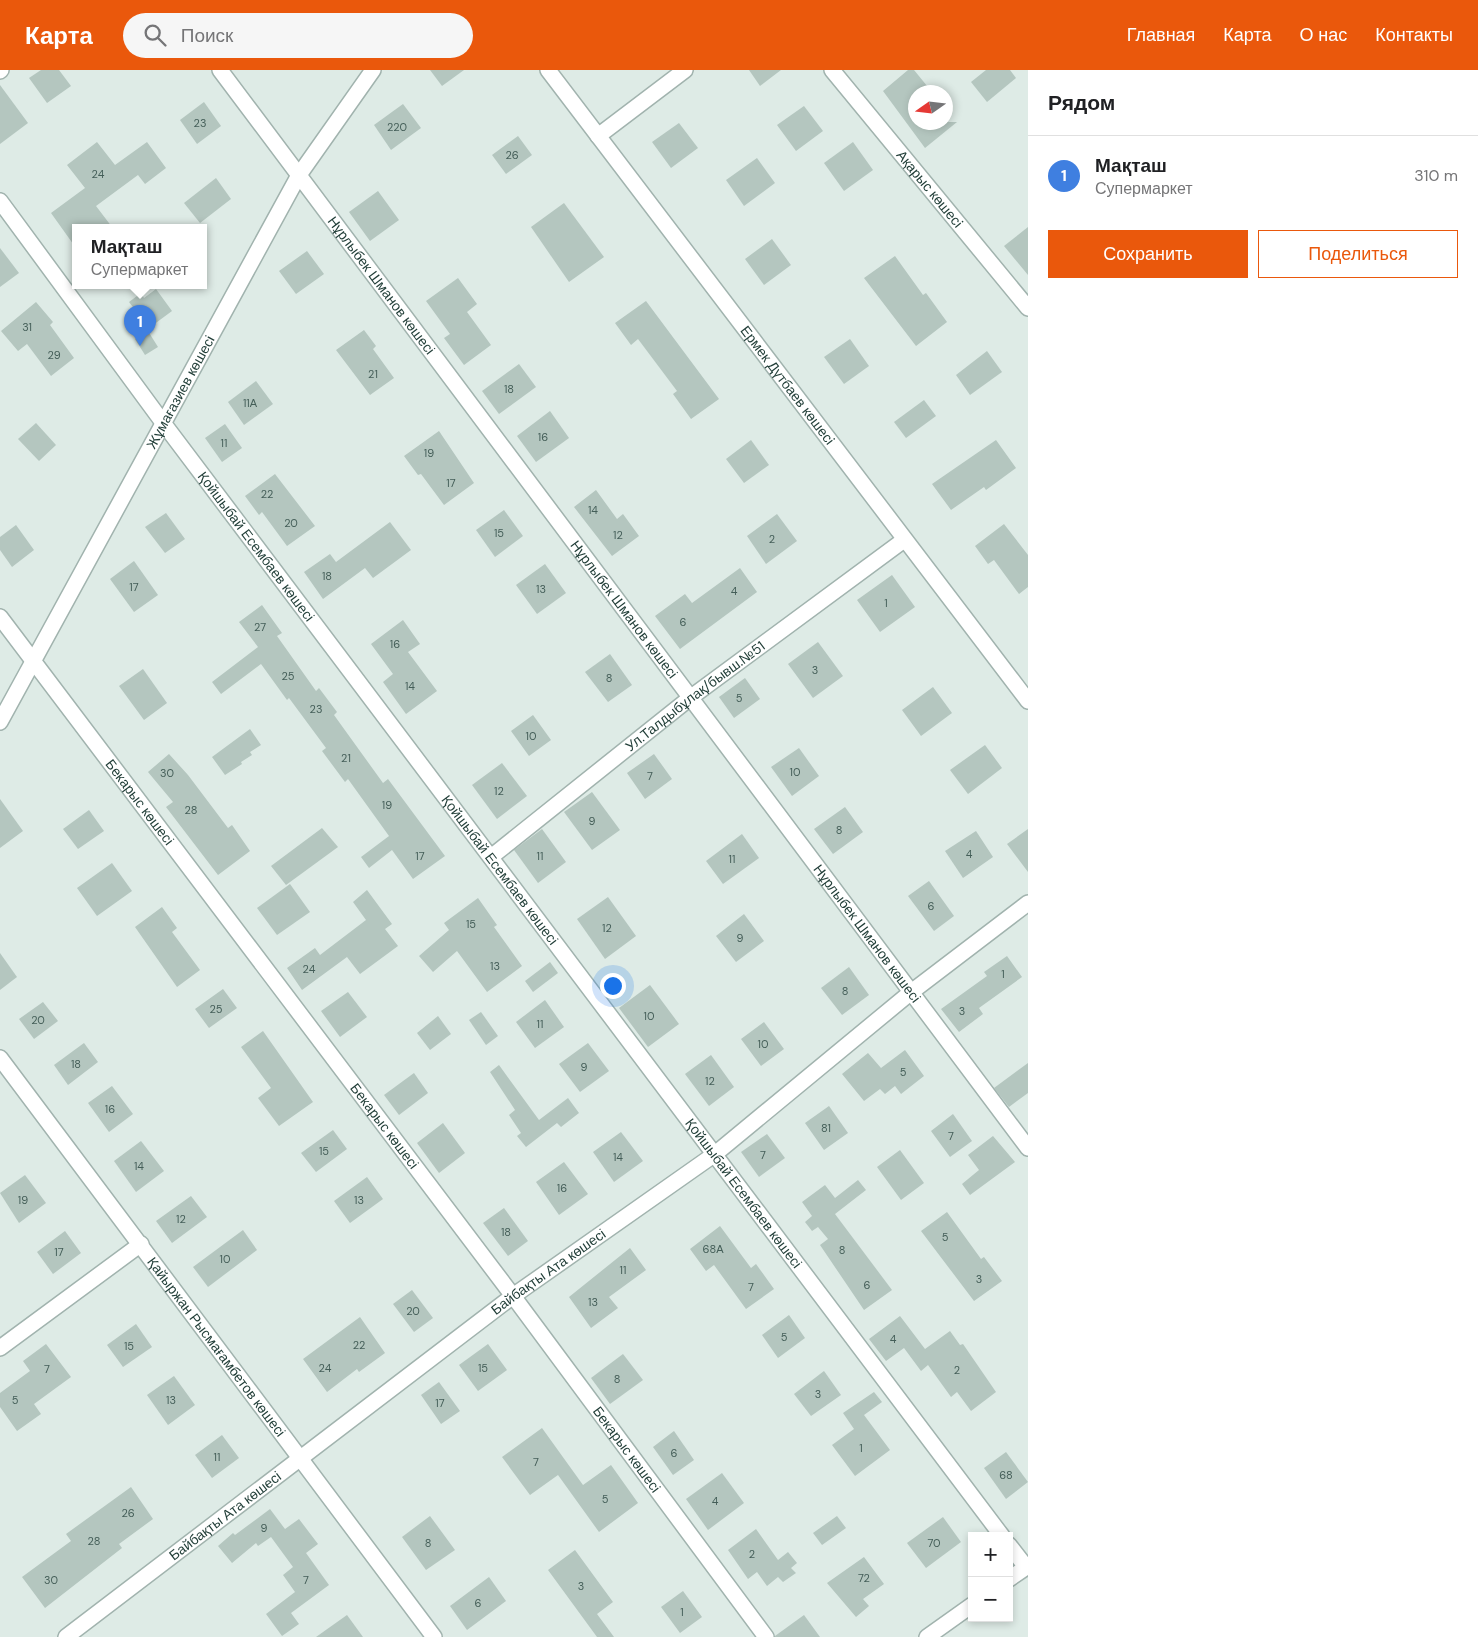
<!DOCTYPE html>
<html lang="ru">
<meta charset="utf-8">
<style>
body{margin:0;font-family:"DM Sans",sans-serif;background:#f6f6f6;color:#202124}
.controls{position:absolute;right:15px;bottom:15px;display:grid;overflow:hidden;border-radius:0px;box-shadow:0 2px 8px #0003}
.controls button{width:45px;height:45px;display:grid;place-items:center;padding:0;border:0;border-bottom:1px solid #e0e0e0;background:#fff;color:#202124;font:25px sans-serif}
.compass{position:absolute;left:908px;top:15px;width:45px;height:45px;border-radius:50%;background:#fff;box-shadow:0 2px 8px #0003;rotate:256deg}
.you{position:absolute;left:612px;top:915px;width:18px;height:18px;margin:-12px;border:4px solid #fff;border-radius:50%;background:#1a73e8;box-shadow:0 0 0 8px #1a73e833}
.badge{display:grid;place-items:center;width:32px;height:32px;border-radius:50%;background:#ea580c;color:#fff;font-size:16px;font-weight:700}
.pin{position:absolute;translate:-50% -41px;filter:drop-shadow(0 1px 2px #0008)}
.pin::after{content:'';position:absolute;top:26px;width:18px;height:15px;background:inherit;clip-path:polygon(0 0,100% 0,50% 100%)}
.popup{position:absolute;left:72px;top:154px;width:135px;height:65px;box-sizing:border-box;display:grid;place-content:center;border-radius:0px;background:#fff;filter:drop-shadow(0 1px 4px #0005);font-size:16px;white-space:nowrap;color:#757577}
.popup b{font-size:19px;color:#202124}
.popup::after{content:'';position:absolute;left:50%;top:100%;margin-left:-10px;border:10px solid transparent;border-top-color:#fff}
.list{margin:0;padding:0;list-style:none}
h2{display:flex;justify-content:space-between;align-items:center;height:65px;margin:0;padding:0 20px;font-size:21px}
h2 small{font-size:16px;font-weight:400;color:#757577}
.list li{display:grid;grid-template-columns:32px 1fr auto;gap:15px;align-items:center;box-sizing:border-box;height:80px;padding:0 20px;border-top:1px solid #e0e0e0}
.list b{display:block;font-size:19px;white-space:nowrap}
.list p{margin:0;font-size:16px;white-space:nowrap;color:#757577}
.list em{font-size:16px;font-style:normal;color:#757577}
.actions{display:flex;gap:10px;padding:15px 20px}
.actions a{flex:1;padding:11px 0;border:1px solid #ea580c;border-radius:0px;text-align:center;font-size:18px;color:#ea580c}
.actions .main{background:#ea580c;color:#fff}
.icon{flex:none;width:28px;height:28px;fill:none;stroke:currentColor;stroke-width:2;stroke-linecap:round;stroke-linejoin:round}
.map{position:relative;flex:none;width:1028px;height:1567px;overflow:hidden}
header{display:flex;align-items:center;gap:30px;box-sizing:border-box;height:70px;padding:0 25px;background:#ea580c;color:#fff}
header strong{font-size:24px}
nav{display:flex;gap:28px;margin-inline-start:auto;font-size:18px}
.search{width:350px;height:45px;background:#f6f6f6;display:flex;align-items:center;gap:12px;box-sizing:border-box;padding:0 18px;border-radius:28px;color:#757577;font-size:19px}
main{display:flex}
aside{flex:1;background:#fff}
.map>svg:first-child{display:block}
.building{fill:#b4c6bf}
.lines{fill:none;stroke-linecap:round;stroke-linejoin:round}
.street-casing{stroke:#a1b3ae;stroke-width:18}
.street{stroke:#fff;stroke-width:15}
.labels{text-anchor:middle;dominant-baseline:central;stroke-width:4.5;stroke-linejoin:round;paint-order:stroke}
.number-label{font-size:11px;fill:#445e58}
.street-label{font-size:14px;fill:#1f3c36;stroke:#eff8f4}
</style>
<header>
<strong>Карта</strong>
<div class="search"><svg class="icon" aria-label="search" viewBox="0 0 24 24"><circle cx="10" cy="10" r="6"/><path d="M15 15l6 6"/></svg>Поиск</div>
<nav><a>Главная</a><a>Карта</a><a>О нас</a><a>Контакты</a></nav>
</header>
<main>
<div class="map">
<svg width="1028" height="1567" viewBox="0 0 1028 1567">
<rect width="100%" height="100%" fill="#deebe6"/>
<!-- building -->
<g class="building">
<path d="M41,0H59L71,16L47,33L29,8Z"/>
<path d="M430,0H464L442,16Z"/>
<path d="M749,0H781L760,16Z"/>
<path d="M908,0H914L932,22H916V52H957L925,78L883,21Z"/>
<path d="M986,0H1010L1016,8L987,32L971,12Z"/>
<path d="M0,15L28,53L0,74Z"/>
<path d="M204,32L221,56L197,74L180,50Z"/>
<path d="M403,34L421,58L391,80L374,55Z"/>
<path d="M804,36L823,61L796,81L777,55Z"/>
<path d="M679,53L698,78L671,98L652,72Z"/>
<path d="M518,66L532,85L506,104L492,85Z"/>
<path d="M97,72L115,95L147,72L166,98L145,114L138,105L96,136L112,157H76V178L51,143L85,118L67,95Z"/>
<path d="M853,72L873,100L844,121L824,93Z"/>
<path d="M757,88L775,113L744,136L726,110Z"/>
<path d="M216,108L231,129L200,153L184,133Z"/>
<path d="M378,121L399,150L370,171L349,142Z"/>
<path d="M564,133L604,187L569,212L531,157Z"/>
<path d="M1028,157V205L1004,176Z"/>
<path d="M772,169L791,195L764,215L745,189Z"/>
<path d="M0,178L19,203L0,217Z"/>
<path d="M307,181L324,204L296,224L279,201Z"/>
<path d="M895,186L923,225L926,223L947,252L916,276L864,208Z"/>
<path d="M458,208L477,234L467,242L491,275L464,295L444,268L450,264L426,231Z"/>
<path d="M156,219L172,241L149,258L129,232L141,223L144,228Z"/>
<path d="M646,231L719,329L691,349L673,324L677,321L638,269L631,275L615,253Z"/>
<path d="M36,232L53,252L50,255L74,288L51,306L27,274L18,281L1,261Z"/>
<path d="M364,260L376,276L373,279L394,308L370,325L336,280Z"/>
<path d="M148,261L158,277L145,285L135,269Z"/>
<path d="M850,269L869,296L844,314L824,287Z"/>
<path d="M987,281L1002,302L970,325L956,305Z"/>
<path d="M519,294L536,317L499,344L482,321Z"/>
<path d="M256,311L273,334L244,355L228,332Z"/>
<path d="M924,330L936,346L906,368L894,352Z"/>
<path d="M550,341L569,368L536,392L517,366Z"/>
<path d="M36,353L56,375L39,391L18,369Z"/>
<path d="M225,354L242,378L222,392L205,368Z"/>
<path d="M439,361L474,413L444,435L421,404L418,405L404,386Z"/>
<path d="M751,370L769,395L744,413L726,389Z"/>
<path d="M996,370L1016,398L986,420L984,417L951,440L932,414Z"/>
<path d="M275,404L315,456L287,476L262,442L259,445L245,426Z"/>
<path d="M596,420L617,449L623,444L639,466L612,486L574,437Z"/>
<path d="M504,440L523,466L495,487L476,460Z"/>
<path d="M166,443L185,469L165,483L145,457Z"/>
<path d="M777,444L797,471L766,494L747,466Z"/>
<path d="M390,452L411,480L373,508L365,498L323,529L304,502L330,484L336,492Z"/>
<path d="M1004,454L1028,485V517L1019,524L994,490L988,494L975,476Z"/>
<path d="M16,455L34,480L12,497L0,480V467Z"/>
<path d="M134,491L158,525L134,542L110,509Z"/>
<path d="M545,494L566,523L537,544L516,515Z"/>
<path d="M740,498L757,522L680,579L655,546L685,524L692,533Z"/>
<path d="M892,505L915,537L880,562L857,530Z"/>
<path d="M262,535L282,563L277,566L316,621L319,618L337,642L334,645L383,713L388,709L445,786L413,809L392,780L369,798L361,787L389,766L348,709L345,712L322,681L326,678L289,628L287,630L261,594L221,624L212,612L258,577L239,552Z"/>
<path d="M403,550L420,574L408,582L437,621L406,644L383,612L393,604L371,574Z"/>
<path d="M818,572L843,606L813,628L788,594Z"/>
<path d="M610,584L632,615L608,632L585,602Z"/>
<path d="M143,599L167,633L144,650L119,616Z"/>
<path d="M745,608L760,629L734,648L719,627Z"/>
<path d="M933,617L952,643L921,666L902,640Z"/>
<path d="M533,645L551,670L529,686L511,661Z"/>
<path d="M250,659L261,675L250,682L252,685L241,692L242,694L225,705L212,687Z"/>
<path d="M985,675L1002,698L968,724L950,700Z"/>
<path d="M799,678L819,706L792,726L771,697Z"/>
<path d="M169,684L188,705L228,758L232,755L250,781L218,805L166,737L173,732L148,702Z"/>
<path d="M654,684L672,709L645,729L627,703Z"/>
<path d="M502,693L527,726L497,749L472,715Z"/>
<path d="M592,722L620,760L592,780L564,742Z"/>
<path d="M0,729L23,761L0,778Z"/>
<path d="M845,737L863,762L833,784L814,759Z"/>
<path d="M89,740L104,761L78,779L63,759Z"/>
<path d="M322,758L338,777L286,815L271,796Z"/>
<path d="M542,759L566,792L538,813L514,780Z"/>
<path d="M1028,759V802L1007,774Z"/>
<path d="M976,761L993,787L963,808L945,781Z"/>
<path d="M742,764L759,788L723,814L706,791Z"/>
<path d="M112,793L132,821L97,846L77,818Z"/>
<path d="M929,811L954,846L934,861L908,826Z"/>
<path d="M290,814L310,842L277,865L257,838Z"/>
<path d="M367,820L392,854L385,859L398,876L360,904L347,887L302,920L287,898L315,878L320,885L366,850L353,832Z"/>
<path d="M608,827L636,866L605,889L577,849Z"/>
<path d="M478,828L497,855L494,857L522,896L487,922L457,881L433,902L419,886L449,860L444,853Z"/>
<path d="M162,837L177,858L172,862L200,900L177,917L135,857Z"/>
<path d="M744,844L764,871L736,892L716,866Z"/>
<path d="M0,883L17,907L0,920Z"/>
<path d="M1007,886L1022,907L979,938L983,944L959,962L941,939L987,906L984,902Z"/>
<path d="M550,892L558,903L533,922L525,911Z"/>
<path d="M849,897L869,925L842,945L821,918Z"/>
<path d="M650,915L679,954L648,977L619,938Z"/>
<path d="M223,919L237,938L209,958L195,939Z"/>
<path d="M348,922L367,947L340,967L321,941Z"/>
<path d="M545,930L564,957L535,978L516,952Z"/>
<path d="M43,932L58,951L34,969L19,949Z"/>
<path d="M481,942L498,966L486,975L469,950Z"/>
<path d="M438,946L451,964L430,980L417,963Z"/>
<path d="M764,952L784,979L761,996L741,969Z"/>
<path d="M263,961L313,1032L279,1056L258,1028L271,1018L241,977Z"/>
<path d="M84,973L98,992L68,1015L54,995Z"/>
<path d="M588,973L609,1001L580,1022L559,994Z"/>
<path d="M905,980L924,1006L901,1024L895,1016L885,1024L880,1019L864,1031L842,1004L868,983L881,998Z"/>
<path d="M711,985L734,1017L709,1036L685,1004Z"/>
<path d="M1028,993V1023L1009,1037L994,1018Z"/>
<path d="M499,995L539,1050L568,1028L579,1043L561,1057L557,1053L526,1077L517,1066L521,1063L509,1045L515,1040L490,1002Z"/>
<path d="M414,1003L428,1023L399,1045L384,1025Z"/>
<path d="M112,1016L133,1044L109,1062L88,1033Z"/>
<path d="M829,1036L848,1063L824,1080L805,1053Z"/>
<path d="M953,1044L972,1071L950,1087L931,1061Z"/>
<path d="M443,1053L465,1083L439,1103L417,1073Z"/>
<path d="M333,1060L347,1079L316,1102L301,1083Z"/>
<path d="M621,1062L643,1091L614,1112L593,1082Z"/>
<path d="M767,1064L785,1088L759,1107L741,1082Z"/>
<path d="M993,1066L1015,1092L970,1125L962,1114L979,1100L968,1085Z"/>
<path d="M141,1071L164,1101L136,1122L114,1091Z"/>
<path d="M900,1080L924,1113L901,1130L877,1097Z"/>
<path d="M564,1092L588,1124L559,1145L536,1112Z"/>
<path d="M25,1105L46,1133L19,1153L0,1123Z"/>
<path d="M367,1107L383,1129L350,1153L334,1131Z"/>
<path d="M858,1110L866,1120L835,1144L892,1220L864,1240L820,1175L828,1169L818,1157L812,1161L805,1152L812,1146L802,1132L825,1115L835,1128Z"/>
<path d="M191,1126L207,1147L172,1173L156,1151Z"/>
<path d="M504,1138L528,1171L508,1186L483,1153Z"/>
<path d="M947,1142L981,1189L984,1187L1002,1211L974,1231L921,1161Z"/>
<path d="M720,1156L751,1198L756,1194L774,1219L746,1239L714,1195L706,1201L690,1179Z"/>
<path d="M243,1160L257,1180L208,1217L193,1197Z"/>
<path d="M65,1161L81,1183L53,1204L37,1182Z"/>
<path d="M630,1178L646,1200L609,1227L618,1238L591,1258L569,1227Z"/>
<path d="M412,1220L433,1248L414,1262L393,1234Z"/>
<path d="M789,1245L805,1268L778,1288L762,1265Z"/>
<path d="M900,1246L925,1279L950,1261L960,1275L963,1274L996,1322L971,1341L957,1322L951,1327L928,1295L921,1301L904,1278L886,1291L869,1269Z"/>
<path d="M360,1247L385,1283L359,1302L357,1299L327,1322L303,1289Z"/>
<path d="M136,1254L152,1277L123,1297L107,1275Z"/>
<path d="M46,1274L71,1307L34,1334L41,1344L17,1361L0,1337V1323L30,1301L23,1291Z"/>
<path d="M488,1274L507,1300L478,1321L459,1295Z"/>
<path d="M623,1284L643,1310L610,1334L591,1308Z"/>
<path d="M824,1301L841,1325L811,1346L794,1324Z"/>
<path d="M174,1306L195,1335L168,1355L147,1325Z"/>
<path d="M439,1312L460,1341L441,1354L421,1325Z"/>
<path d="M874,1322L882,1332L864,1345L890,1380L855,1406L832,1375L854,1359L843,1343Z"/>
<path d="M542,1358L583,1415L611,1395L638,1433L599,1462L558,1405L530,1425L502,1387Z"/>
<path d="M674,1361L694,1390L673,1405L653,1377Z"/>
<path d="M222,1365L239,1388L212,1408L195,1385Z"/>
<path d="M1006,1382L1028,1412L1006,1429L984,1398Z"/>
<path d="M722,1403L744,1433L708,1460L686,1429Z"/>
<path d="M131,1417L153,1449L119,1474L122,1478L45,1538L22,1507L71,1471L66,1464Z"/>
<path d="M270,1439L285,1459L299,1449L318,1474L306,1483L329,1515L291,1543L299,1554L282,1566L266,1544L295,1522L283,1505L293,1497L271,1467L258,1476L256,1473L232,1493L218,1476L233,1463L235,1465Z"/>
<path d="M430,1446L455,1480L426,1500L402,1467Z"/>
<path d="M837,1446L846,1458L822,1475L813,1463Z"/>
<path d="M943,1447L961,1472L926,1498L907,1473Z"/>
<path d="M756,1459L778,1490L788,1482L797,1493L791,1498L796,1503L783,1512L778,1507L767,1516L757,1502L748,1509L728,1480Z"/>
<path d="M575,1480L613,1532L597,1544L614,1567H597L548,1500Z"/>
<path d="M864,1487L884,1514L863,1529L869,1536L856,1547L827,1513Z"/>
<path d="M489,1507L506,1531L467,1560L450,1536Z"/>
<path d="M683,1521L702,1547L680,1563L661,1537Z"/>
<path d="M347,1545L363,1567H316Z"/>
<path d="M804,1545L820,1567H775V1566Z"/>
</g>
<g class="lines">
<!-- street casing -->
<g class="street-casing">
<g id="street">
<path id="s1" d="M220,0L1028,1078"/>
<path id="s2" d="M548,0L1028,631"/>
<path id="s3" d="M832,0L1028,238"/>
<path d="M0,1L1,0"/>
<path d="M598,66L685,0"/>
<path id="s4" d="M0,131L164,354L1002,1466"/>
<path id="s5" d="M0,547L513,1226L766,1567"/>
<path id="s6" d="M0,652L299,105L373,0"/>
<path id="s7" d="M491,787L690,628L904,470"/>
<path id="s8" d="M0,988L434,1567"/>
<path d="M0,1278L141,1174"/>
<path d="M1009,1475L1026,1497"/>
<path d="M1009,1509L1028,1496"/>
<path id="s9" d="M66,1567L513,1226L715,1084L910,923L1028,833"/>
<path d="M927,1567L972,1535"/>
</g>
</g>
<!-- street -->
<use href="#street" class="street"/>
</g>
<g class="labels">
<!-- number labels -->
<g class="number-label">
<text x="200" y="53">23</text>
<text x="397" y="57">220</text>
<text x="512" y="85">26</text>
<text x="98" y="104">24</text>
<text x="27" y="257">31</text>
<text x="54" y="285">29</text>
<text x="373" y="304">21</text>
<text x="509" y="319">18</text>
<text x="250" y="333">11А</text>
<text x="543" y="367">16</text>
<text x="224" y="373">11</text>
<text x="429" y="383">19</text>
<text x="451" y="413">17</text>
<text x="267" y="424">22</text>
<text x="593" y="440">14</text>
<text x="291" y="453">20</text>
<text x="499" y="463">15</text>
<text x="618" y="465">12</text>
<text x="772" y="469">2</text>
<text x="327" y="506">18</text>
<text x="134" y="517">17</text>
<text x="541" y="519">13</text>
<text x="734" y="521">4</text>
<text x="886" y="533">1</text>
<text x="683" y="552">6</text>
<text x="260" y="557">27</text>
<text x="395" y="574">16</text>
<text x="815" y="600">3</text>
<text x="288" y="606">25</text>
<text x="609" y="608">8</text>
<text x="410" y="616">14</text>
<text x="739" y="628">5</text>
<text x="316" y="639">23</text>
<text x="531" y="666">10</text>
<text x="346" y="688">21</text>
<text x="795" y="702">10</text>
<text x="167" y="703">30</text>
<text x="650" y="706">7</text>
<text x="499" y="721">12</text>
<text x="387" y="735">19</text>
<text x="191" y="740">28</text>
<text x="592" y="751">9</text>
<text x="839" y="760">8</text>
<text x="969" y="784">4</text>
<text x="420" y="786">17</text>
<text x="540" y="786">11</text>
<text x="732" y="789">11</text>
<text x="931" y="836">6</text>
<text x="471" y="854">15</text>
<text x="607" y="858">12</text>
<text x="740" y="868">9</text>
<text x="495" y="896">13</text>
<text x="309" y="899">24</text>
<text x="1003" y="904">1</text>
<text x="845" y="921">8</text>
<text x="216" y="939">25</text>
<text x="962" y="941">3</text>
<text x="649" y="946">10</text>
<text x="38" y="950">20</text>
<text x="540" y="954">11</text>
<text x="763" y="974">10</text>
<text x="76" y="994">18</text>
<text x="584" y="997">9</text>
<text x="903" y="1002">5</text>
<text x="710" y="1011">12</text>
<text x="110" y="1039">16</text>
<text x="826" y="1058">81</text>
<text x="951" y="1066">7</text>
<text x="324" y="1081">15</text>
<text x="763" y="1085">7</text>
<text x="618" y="1087">14</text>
<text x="139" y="1096">14</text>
<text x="562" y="1118">16</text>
<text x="23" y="1130">19</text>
<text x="359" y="1130">13</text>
<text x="181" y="1149">12</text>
<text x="506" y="1162">18</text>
<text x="945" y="1167">5</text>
<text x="713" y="1179">68А</text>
<text x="842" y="1180">8</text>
<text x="59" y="1182">17</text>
<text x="225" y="1189">10</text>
<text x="623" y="1200">11</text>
<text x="979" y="1209">3</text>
<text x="867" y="1215">6</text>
<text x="751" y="1217">7</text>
<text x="593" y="1232">13</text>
<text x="413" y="1241">20</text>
<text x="784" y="1267">5</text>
<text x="893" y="1269">4</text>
<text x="359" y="1275">22</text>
<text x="129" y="1276">15</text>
<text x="325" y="1298">24</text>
<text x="483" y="1298">15</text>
<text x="47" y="1299">7</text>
<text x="957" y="1300">2</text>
<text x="617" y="1309">8</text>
<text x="818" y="1324">3</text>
<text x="15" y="1330">5</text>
<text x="171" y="1330">13</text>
<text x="440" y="1333">17</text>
<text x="861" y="1378">1</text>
<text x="674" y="1383">6</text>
<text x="217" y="1387">11</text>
<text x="536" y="1392">7</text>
<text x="1006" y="1405">68</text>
<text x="605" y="1429">5</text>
<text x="715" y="1431">4</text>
<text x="128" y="1443">26</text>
<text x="264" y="1458">9</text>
<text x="94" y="1471">28</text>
<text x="428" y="1473">8</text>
<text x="934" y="1473">70</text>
<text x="752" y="1484">2</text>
<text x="864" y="1508">72</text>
<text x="51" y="1510">30</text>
<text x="306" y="1510">7</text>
<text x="581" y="1516">3</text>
<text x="478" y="1533">6</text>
<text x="682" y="1542">1</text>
</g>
<!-- street labels -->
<g class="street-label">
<text stroke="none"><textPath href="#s3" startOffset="154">Ақарыс көшесi</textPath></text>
<text stroke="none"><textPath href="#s1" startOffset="269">Нұрлыбек Шманов көшесі</textPath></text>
<text stroke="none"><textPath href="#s2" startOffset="396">Ермек Дүтбаев көшесi</textPath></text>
<text stroke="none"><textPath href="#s6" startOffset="376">Жұмағазиев көшесі</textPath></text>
<text stroke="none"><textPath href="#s4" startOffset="430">Қойшыбай Есембаев көшесі</textPath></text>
<text stroke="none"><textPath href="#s1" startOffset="674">Нұрлыбек Шманов көшесі</textPath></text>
<text stroke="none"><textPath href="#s7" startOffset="260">Ул.Талдыбұлақ/бывш.№51</textPath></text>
<text stroke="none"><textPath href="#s5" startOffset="232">Бекарыс көшесі</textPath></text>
<text stroke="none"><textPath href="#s4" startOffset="835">Қойшыбай Есембаев көшесі</textPath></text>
<text stroke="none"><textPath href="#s1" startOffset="1079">Нұрлыбек Шманов көшесі</textPath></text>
<text stroke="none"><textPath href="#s5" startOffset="638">Бекарыс көшесі</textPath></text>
<text stroke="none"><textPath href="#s4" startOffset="1240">Қойшыбай Есембаев көшесі</textPath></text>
<text stroke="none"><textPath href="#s9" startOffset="605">Байбақты Ата көшесі</textPath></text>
<text stroke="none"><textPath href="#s8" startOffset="361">Қайыржан Рысмағамбетов көшесі</textPath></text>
<text stroke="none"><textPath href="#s5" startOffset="1042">Бекарыс көшесі</textPath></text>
<text stroke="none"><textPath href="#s9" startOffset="200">Байбақты Ата көшесі</textPath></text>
</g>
</g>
</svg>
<div class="controls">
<button>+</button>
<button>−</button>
</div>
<svg class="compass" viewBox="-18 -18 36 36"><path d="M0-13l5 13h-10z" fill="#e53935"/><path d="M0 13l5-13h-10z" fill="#757577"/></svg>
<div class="you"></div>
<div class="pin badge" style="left:140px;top:276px;background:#3f7fe0">1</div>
<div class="popup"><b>Мақташ</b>Супермаркет</div>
</div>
<aside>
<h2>Рядом<small></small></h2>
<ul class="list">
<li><span class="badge" style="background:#3f7fe0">1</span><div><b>Мақташ</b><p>Супермаркет</p></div><em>310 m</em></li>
</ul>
<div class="actions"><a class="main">Сохранить</a><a>Поделиться</a></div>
</aside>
</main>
